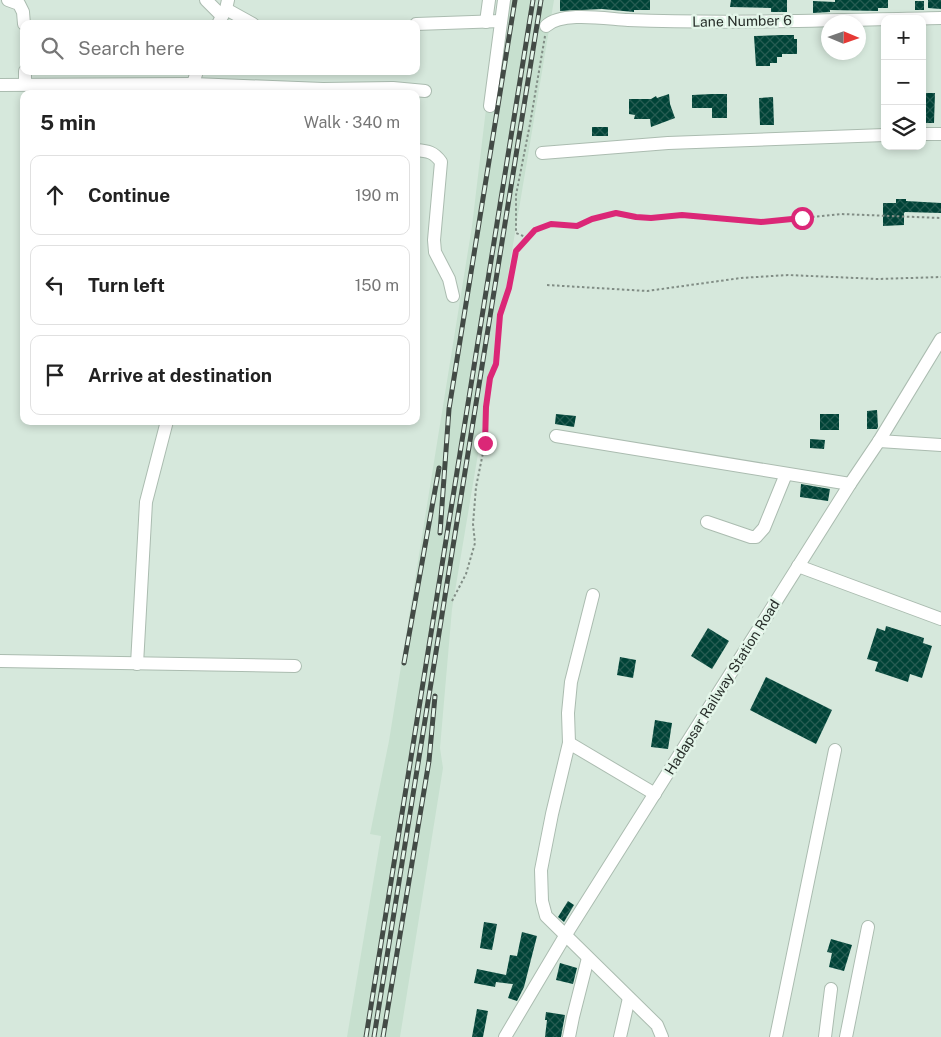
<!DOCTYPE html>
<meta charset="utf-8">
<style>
body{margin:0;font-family:"Public Sans",sans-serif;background:#f6f6f6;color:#222}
.controls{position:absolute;right:15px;top:15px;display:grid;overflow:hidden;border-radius:10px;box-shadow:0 2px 8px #0003}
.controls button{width:45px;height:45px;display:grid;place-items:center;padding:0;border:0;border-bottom:1px solid #e0e0e0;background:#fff;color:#222;font:25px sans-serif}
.compass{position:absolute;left:821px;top:15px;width:45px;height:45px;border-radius:50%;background:#fff;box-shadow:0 2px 8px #0003;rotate:92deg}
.stop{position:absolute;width:15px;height:15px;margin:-11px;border:4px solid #db2777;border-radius:50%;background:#fff}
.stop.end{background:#db2777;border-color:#fff;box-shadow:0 1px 5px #0008}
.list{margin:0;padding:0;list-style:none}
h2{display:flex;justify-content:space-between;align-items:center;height:65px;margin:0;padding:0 20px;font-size:21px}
h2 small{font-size:16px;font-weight:400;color:#767676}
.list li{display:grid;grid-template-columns:32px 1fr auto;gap:15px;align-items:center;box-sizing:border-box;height:80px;margin:0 10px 10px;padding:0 10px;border:1px solid #e0e0e0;border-radius:10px}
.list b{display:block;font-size:19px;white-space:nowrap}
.list em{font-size:16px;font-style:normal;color:#767676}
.icon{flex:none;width:28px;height:28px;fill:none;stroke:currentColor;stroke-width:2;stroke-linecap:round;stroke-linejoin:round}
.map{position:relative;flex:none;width:941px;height:1037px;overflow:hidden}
.search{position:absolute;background:#fff;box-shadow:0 2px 8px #0003;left:20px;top:20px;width:400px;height:55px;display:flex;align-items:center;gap:12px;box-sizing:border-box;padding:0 18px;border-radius:10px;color:#767676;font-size:19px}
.panel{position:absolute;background:#fff;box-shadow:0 2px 8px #0003;left:20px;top:90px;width:400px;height:335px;border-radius:10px}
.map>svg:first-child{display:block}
.built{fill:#c7e0cf}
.building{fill:url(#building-cross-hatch)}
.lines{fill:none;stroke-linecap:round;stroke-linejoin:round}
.minor-casing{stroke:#abbcb0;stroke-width:14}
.path{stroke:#818d85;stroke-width:2;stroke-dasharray:2.5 2.5;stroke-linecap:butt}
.minor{stroke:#fff;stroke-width:12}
.rail-casing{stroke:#434b46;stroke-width:5}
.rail{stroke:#e3f5e9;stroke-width:3;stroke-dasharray:9;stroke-linecap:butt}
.route{stroke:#db2777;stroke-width:6}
.labels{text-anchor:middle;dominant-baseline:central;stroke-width:5;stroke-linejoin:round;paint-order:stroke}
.street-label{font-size:14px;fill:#262c28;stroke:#e3f5e9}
</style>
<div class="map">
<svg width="941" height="1037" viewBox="0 0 941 1037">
<defs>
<pattern id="building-cross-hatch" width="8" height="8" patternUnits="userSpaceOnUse" patternTransform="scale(1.25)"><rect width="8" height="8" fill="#004337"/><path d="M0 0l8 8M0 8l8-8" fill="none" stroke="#265c52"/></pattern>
</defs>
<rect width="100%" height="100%" fill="#d6e8dc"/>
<!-- built -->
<path class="built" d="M499,0H554L452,609L440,748L443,768L400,1037H347L381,836L370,834L389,741L472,226Z"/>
<!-- building -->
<g class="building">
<path d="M560,0H650V10H634V12L602,9L560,11Z"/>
<path d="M731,0H787V12H771V8L730,7Z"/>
<path d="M835,0H888V8H878V11L830,10V12L813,13V1L835,2Z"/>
<path d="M928,0H941V9L928,8Z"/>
<rect x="915" y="1" width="9" height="9"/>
<path d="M782,35H794V39H797V54H782V57H777V63H770V66H756L754,36Z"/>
<path d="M922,93H935L934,123H922Z"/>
<path d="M669,94L670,104L675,118L651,127L650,119H634L635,115L629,114V99H651L656,96L657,98Z"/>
<path d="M712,94H727V118H712V108H692V95Z"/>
<path d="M773,97L774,125H760L759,98Z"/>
<rect x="592" y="127" width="16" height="9"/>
<path d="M896,199H906V201L941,203V213L905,212L904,213V225L883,226V203H896Z"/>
<path d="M877,410L878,427L877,429H867V411Z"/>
<path d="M556,414L576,416L574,427L555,424Z"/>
<rect x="820" y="414" width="19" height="16"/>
<path d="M810,439L825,440L824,449L810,448Z"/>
<path d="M801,484L830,489L828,501L800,497Z"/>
<path d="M886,626L924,638L923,643L932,646L922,678L910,674L908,682L875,671L878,662L867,659L877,628L885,631Z"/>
<path d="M708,628L729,641L712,669L691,656Z"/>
<path d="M620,657L636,660L633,678L617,675Z"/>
<path d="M766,677L832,710L816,744L750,710Z"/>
<path d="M655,720L672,723L668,749L651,747Z"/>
<path d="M568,901L574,905L564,922L558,917Z"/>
<path d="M484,922L497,924L492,950L480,948Z"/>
<path d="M522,932L537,936L524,987L517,1001L508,998L513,984L496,982L495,987L474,983L477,969L506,975L510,955L517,956Z"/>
<path d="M831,939L852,945L844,971L829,967L832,953L827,952Z"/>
<path d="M560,963L577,968L573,984L556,980Z"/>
<path d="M477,1009L488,1011L483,1037H472Z"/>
<path d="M546,1012L565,1015L561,1037H545L547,1020H545Z"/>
</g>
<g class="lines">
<!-- minor casing -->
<g class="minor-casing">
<g id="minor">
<path d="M8,0L19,4L23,12L24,24"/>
<path d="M206,0L222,16"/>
<path d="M226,9L253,24"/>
<path d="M486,22L489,0"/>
<path d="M218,24L226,9L228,0"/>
<path d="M416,24L501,21"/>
<path d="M546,26C562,11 607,19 628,20C732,24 837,20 941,18"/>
<path d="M25,84V71"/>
<path d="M193,84L197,71"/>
<path d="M0,85L193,84L323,89L393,88L425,91"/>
<path d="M490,106L504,0"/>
<path d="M922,134H941"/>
<path d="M416,150C428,151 434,152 441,162L434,240L435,252L449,279L453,296"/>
<path d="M542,153L668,143L885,135"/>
<path d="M556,436L850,484"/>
<path d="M879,441L941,445"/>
<path d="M707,522L751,537H756L764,528L786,474"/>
<path d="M798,566L941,619"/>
<path d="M593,595L571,682L568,713L569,743L552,814L541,870L542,901L546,916L657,1025L662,1037"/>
<path d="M0,661L295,666"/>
<path d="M137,664L146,502L167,421"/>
<path d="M569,743L655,794"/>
<path d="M505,1037L565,936L850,484L879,441L941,339"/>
<path d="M569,1037L573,1017L588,958"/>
<path d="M620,1037L629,998"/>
<path d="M776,1037L835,750"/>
<path d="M825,1037L831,989"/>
<path d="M846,1037L868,927"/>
</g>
</g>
<!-- path -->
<g class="path">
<path d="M545,36L530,124L516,195V233L528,238L535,230L543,226L551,224L577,226L592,219L616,213L636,217L651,218L682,215L761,222L841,214L941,218"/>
<path d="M547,285L647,291L741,278L788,275L878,279L941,277"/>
<path d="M452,601L466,574L475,543L473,524L476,487L485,443L486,407L490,378L496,364L500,315L509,288L516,251L528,238"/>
</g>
<!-- minor -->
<use href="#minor" class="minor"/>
<!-- rail casing -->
<g class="rail-casing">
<g id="rail">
<path d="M440,533L449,409L515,0"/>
<path d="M404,663L439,468"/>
<path d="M366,1037L533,0"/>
<path d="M374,1037L541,0"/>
<path d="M383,1037L429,761L435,696"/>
</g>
</g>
<!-- rail -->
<use href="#rail" class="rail"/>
</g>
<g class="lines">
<!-- route -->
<path class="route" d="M485,443L486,407L490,378L496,364L500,315L509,288L516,251L535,230L551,224L577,226L592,219L616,213L636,217L651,218L682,215L761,222L802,218"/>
</g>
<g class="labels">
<!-- street labels -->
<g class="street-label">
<text transform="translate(742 21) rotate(-1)">Lane Number 6</text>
<text transform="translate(722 687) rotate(-58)">Hadapsar Railway Station Road</text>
</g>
</g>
</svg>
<div class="controls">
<button>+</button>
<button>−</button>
<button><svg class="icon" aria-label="layers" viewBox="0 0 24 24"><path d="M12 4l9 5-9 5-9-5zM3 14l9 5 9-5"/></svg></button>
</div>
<svg class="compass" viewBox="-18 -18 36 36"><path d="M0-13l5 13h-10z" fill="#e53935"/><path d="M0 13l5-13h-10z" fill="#767676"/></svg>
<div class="stop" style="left:802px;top:218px"></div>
<div class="stop end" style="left:485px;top:443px"></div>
<div class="search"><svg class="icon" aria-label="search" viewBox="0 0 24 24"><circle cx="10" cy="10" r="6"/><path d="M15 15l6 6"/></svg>Search here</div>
<section class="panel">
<h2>5 min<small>Walk · 340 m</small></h2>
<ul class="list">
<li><svg class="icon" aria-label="ahead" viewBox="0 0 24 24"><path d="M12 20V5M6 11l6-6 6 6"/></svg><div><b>Continue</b></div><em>190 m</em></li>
<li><svg class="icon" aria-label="left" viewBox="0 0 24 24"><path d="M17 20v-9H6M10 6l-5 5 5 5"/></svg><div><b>Turn left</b></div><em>150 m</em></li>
<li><svg class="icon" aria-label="arrive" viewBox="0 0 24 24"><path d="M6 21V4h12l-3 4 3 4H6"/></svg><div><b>Arrive at destination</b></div></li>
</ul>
</section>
</div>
